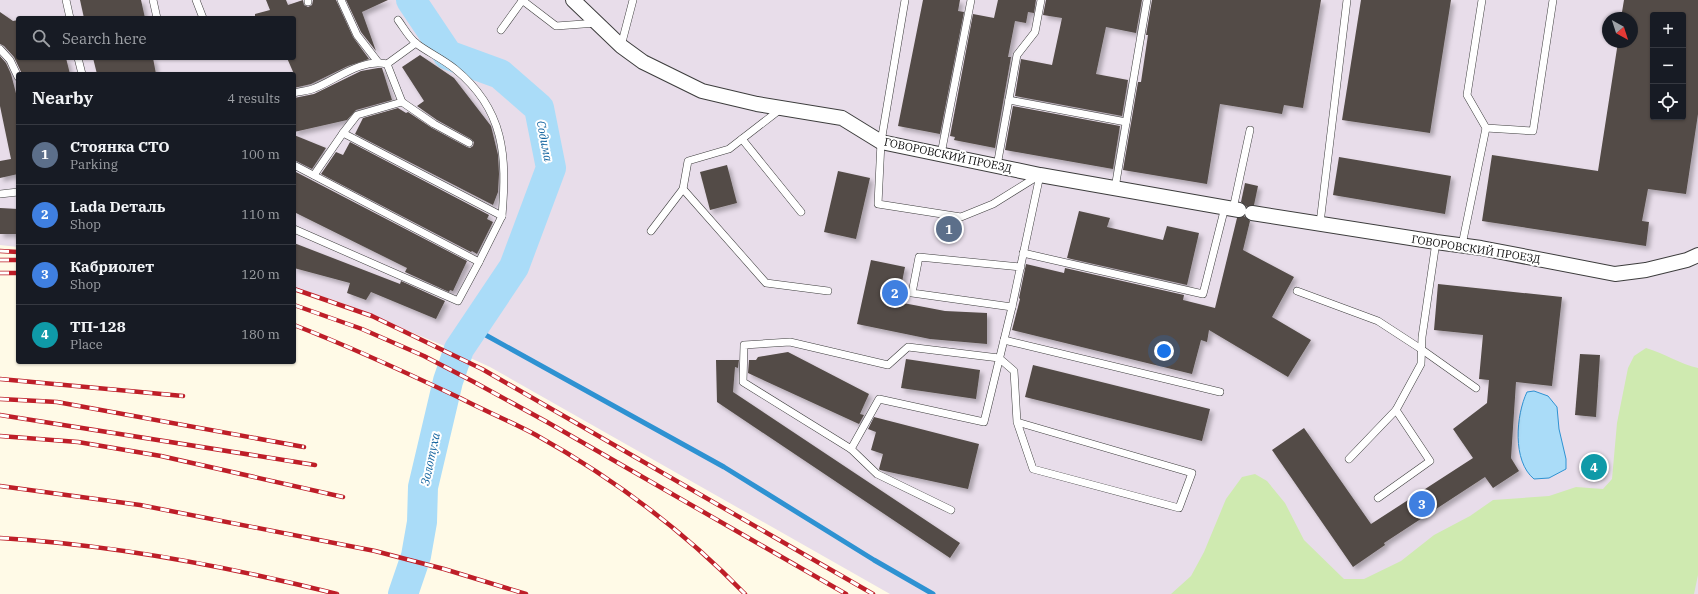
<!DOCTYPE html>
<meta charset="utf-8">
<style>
body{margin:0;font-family:"IBM Plex Serif",serif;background:#20242c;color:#f1f3f6}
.controls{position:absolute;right:12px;top:12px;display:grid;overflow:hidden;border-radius:4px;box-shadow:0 1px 3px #0004}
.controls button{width:36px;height:36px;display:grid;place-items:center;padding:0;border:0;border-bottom:1px solid #363941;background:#171b24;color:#f1f3f6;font:20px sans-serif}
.compass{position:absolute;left:1602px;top:12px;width:36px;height:36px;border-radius:50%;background:#171b24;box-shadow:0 1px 3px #0004;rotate:141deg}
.you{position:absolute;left:1164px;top:351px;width:14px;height:14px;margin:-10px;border:3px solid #fff;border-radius:50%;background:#1a73e8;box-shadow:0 0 0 6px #1a73e833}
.badge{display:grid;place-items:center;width:26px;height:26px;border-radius:50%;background:#db2777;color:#fff;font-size:13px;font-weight:700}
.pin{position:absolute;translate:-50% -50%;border:2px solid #fff;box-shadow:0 1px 4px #0006}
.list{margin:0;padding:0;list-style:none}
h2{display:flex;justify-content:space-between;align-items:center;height:52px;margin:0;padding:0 16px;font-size:17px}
h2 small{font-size:13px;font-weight:400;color:#9ea1a6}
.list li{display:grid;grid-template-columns:26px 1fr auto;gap:12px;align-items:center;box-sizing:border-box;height:60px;padding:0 16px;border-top:1px solid #363941}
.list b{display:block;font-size:15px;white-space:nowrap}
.list p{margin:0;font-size:13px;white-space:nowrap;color:#9ea1a6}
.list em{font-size:13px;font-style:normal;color:#9ea1a6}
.icon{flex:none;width:22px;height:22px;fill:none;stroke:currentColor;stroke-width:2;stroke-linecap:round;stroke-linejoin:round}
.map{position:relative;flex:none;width:1698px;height:594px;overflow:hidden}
.search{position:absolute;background:#171b24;box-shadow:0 1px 3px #0004;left:16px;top:16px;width:280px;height:44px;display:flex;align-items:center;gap:10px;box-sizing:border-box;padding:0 14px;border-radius:4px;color:#9ea1a6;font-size:15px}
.panel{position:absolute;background:#171b24;box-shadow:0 1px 3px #0004;left:16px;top:72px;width:280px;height:292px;border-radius:4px}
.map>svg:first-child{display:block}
.industrial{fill:#e8ddea;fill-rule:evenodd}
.green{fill:#cfeab0}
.water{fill:#aadcf8;stroke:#2e92d2}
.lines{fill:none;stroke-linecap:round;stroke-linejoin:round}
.stream{stroke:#2e92d2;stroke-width:5}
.river{stroke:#aadcf8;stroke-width:30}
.building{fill:#534b46;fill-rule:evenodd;filter:url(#shadow)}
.service-casing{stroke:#3d3d3d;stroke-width:8}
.minor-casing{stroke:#3d3d3d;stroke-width:16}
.service{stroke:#fff;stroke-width:7}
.minor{stroke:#fff;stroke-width:14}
.rail-casing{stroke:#be1e28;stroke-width:4.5}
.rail{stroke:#fff;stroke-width:3;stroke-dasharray:9;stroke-linecap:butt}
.labels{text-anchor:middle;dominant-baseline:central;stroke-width:4;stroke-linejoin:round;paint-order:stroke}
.street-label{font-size:11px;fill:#0a0a0a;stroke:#fff}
.water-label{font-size:12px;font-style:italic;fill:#11629e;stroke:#fff}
</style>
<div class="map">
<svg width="1698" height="594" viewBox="0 0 1698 594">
<defs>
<filter id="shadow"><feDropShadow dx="3.5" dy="3.5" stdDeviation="2" flood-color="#0004"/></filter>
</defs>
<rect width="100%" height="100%" fill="#fffae7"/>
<!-- industrial -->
<path class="industrial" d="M0,0H1698V594H890L490,367L442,345L339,302L294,287V74H18V247L0,245ZM1653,15H1683V117H1653ZM18,18H294V58H18ZM1608,18H1632V42H1608Z"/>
<!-- green -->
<path class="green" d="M1646,348C1664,353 1680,364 1698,368V575L1694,594H1171L1191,576L1204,552L1226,499L1242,477L1255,474L1267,481L1285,503L1304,540L1344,579H1364L1401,561L1434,535L1470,516L1493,500L1549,496L1576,487L1603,489L1612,479L1617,423L1628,368L1634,356Z"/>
<!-- water -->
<path class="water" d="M1534,391L1548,396L1557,407L1559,429L1566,459V469L1549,478L1534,479C1512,461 1516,415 1527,392Z"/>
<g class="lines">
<!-- stream -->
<path class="stream" d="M473,328L724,467L874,560L933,594"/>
<!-- river -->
<path class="river" d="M403,594L416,556L422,522L423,487L448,381L459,349L514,267L551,168L539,108L500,74L448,55L411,0"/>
</g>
<!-- building -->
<g class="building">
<path d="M80,0H141L145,18H84Z"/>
<path d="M266,0H286L288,5L303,0L304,5L308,7L312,5L313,0H336L353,37L369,59L348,66L311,84L294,88V74L287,58H294V18H255V14L270,10Z"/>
<path d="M346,0H388L362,12L376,51L361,32Z"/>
<path d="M923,0H960L958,11L964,12L940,134L898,126Z"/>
<path d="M998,0H1036L1034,13L1028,12L1026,23L1015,21L1008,57H1011L995,148L954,140L955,137L950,136L973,14L994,18Z"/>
<path d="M1046,0H1142L1136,33L1106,27L1096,74L1128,80L1122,116L1015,96L1021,59L1052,65L1062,18L1043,15Z"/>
<path d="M1152,0H1321L1303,108L1284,105L1282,114L1220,104L1207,184L1123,170L1138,82H1141L1148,35H1146Z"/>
<path d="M1361,0H1451L1430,133L1342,120Z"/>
<path d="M1624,0H1698V114L1686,194L1648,189L1642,221L1649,222L1646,246L1482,221L1492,155L1598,171L1618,42H1632V18H1621ZM1653,15H1683V117H1653Z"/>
<path d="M0,12L13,21L18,20V58H66L70,74H22L14,57L4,46L0,44Z"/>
<path d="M420,55L454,78L491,126L498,155L499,174L498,192L493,205L355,134L363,118L398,108L406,113L408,112L432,128L467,147L470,148L473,146L474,142L471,139L437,120L417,106L424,101L402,67Z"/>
<path d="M0,56L6,63L11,74L18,101V174L0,178V161L11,159L0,106Z"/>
<path d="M93,58H153L156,74H97Z"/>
<path d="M378,68H382L392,100L356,110L347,120L294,132V98L314,94L361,71Z"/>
<path d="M1013,106L1120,126L1113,169L1005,150Z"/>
<path d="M294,135L326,148L312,169L294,160Z"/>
<path d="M350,142L489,215L487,219L493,222L477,254L472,251L471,252L321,174L336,152L343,155Z"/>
<path d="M1339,157L1451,176L1445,214L1333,195Z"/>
<path d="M727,165L737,203L710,210L700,172Z"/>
<path d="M294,171L467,261L453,291L450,290L449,292L405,272L407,268L294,212Z"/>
<path d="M838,171L870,178L856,239L824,232Z"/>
<path d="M1245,183L1258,186L1254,205L1247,207L1241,202Z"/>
<path d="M0,208L18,209V234H0Z"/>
<path d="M1079,211L1110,218L1107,227L1163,240L1167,226L1199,233L1187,285L1067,258Z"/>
<path d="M1244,216L1250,221L1243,250L1294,277L1272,317L1311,340L1288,377L1209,330L1207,342L1201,340L1192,374L1012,330L1020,299L1019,298L1026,264L1064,273L1065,268L1184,295L1183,300L1215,308L1237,218Z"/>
<path d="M294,243L400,284L401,281L445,301L436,319L371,292L366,300L347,293L350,283L294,268Z"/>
<path d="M871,260L905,267L898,302L945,311L987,313V344L930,339L857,324Z"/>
<path d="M1438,284L1562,297L1552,386L1516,382L1511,458L1519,471L1493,488L1485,477L1384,543L1385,545L1353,567L1272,450L1304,428L1371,524L1473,458L1453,429L1487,403L1489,380L1479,379L1483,335L1434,330Z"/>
<path d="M788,352L869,394L860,414L864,415L859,424L748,373L749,360H756L758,357Z"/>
<path d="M1580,354L1600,355L1596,417L1575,415Z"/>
<path d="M906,359L980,370L976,399L901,388Z"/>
<path d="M716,360H739L738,368L735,367L733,392L960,543L950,558L717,402Z"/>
<path d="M1033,365L1210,409L1202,441L1025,397Z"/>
<path d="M874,417L979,444L968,489L880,470L879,469L883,454L871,450L876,432L868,429Z"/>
<path d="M1600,458L1602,475L1588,476L1587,459Z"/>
</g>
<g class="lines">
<!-- service casing -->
<g class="service-casing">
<g id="service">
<path d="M66,0L70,18"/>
<path d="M153,0L157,18"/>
<path d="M196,0L203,18"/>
<path d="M308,0V2"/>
<path d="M341,0L357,35L378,62"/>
<path d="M522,0L556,26L597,23"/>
<path d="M905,0L881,142L878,204L961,217L993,204L1038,176"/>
<path d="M398,20C404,28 409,38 417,44C429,53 443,59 455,69C505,110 507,156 502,216"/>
<path d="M501,30L522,1"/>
<path d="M621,46L633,0"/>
<path d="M0,49L10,60L18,77"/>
<path d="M78,58L82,74"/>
<path d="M387,64L416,43"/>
<path d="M294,93C301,91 309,91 315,88C337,79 362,58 387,64L402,102L357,115L343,133L502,216L479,262"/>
<path d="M1009,100L1126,122"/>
<path d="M402,102L434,124L469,143"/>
<path d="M1486,128L1533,131L1553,0"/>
<path d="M742,139L801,212"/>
<path d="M941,154L971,0"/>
<path d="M294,165L479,262L458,301L294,229"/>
<path d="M997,166L1017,55L1035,32L1041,0"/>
<path d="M314,175L343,133"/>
<path d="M1115,188L1147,0"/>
<path d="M683,189L766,283L828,291"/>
<path d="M0,194L18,192"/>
<path d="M1233,209L1250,130"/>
<path d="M1320,223L1347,0"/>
<path d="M651,231L683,189L688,161L729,149L782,108"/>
<path d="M1462,245L1486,128L1467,95L1482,0"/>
<path d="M1023,253L1203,294L1225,207"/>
<path d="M1021,267L919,257L912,293L1012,307L1040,175"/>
<path d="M1297,291L1378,321L1421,349L1476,388"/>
<path d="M1012,307L984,422L879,399L851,449L743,382L744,345L790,342L888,365L908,347L999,358L1014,371L1017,422L1192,473L1179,508L1033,469L1017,422"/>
<path d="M1004,340L1220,392"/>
<path d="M851,449L877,474L951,510"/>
<path d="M1349,459L1396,410"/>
<path d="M1378,498L1430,461L1396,410L1421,364L1422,337L1436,242"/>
</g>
</g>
<!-- minor casing -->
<g class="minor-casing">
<g id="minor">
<path d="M573,0L621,46L643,62L702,91L757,104L842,118L881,142L1040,175L1239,210"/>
<path d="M1252,213L1436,242L1481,248L1615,274L1646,270L1687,260L1698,255"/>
</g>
</g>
<!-- service -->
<use href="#service" class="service"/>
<!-- minor -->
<use href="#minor" class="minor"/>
<!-- rail casing -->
<g class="rail-casing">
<g id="rail">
<path d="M0,251L18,252"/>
<path d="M0,260H18"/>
<path d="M0,273H18"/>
<path d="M294,289L372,316L482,369L873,594"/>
<path d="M294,305L362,329L424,356L474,382L547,422L846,594"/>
<path d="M294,325C351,347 405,372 460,398C485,411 512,422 536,435C613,478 684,531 745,594"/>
<path d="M0,379L183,396"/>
<path d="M0,399L57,402L304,447"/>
<path d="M0,415L315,465"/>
<path d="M0,436L78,442L161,456L343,497"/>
<path d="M0,486L140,505L375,551L444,569L526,594"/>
<path d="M0,538C115,545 226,566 337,594"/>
</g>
</g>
<!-- rail -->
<use href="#rail" class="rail"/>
</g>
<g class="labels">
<!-- street labels -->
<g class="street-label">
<text transform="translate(948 155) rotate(12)">ГОВОРОВСКИЙ ПРОЕЗД</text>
<text transform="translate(1476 249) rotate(9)">ГОВОРОВСКИЙ ПРОЕЗД</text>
</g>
<!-- water labels -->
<g class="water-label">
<text transform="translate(545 141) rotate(79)">Содима</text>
<text transform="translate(430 459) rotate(-78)">Золотуха</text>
</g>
</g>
</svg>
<div class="controls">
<button>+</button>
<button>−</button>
<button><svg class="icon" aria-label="locate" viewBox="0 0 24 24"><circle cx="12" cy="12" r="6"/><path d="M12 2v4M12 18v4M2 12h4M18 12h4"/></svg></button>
</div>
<svg class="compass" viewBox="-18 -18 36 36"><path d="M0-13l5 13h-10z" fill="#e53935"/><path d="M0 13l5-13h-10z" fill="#9ea1a6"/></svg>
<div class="you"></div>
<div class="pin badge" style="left:949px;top:229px;background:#5c6f8a">1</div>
<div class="pin badge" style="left:895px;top:293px;background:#3f7fe0">2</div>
<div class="pin badge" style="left:1422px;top:504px;background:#3f7fe0">3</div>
<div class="pin badge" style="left:1594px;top:467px;background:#0f9aa8">4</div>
<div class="search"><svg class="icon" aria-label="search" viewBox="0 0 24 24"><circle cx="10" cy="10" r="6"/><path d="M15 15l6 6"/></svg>Search here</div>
<section class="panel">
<h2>Nearby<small>4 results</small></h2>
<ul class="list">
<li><span class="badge" style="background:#5c6f8a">1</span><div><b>Стоянка СТО</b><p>Parking</p></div><em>100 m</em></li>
<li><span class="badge" style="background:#3f7fe0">2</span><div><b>Lada Dеталь</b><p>Shop</p></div><em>110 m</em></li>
<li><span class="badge" style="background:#3f7fe0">3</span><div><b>Кабриолет</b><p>Shop</p></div><em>120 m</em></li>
<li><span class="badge" style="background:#0f9aa8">4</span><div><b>ТП-128</b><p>Place</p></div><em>180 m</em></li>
</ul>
</section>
</div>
